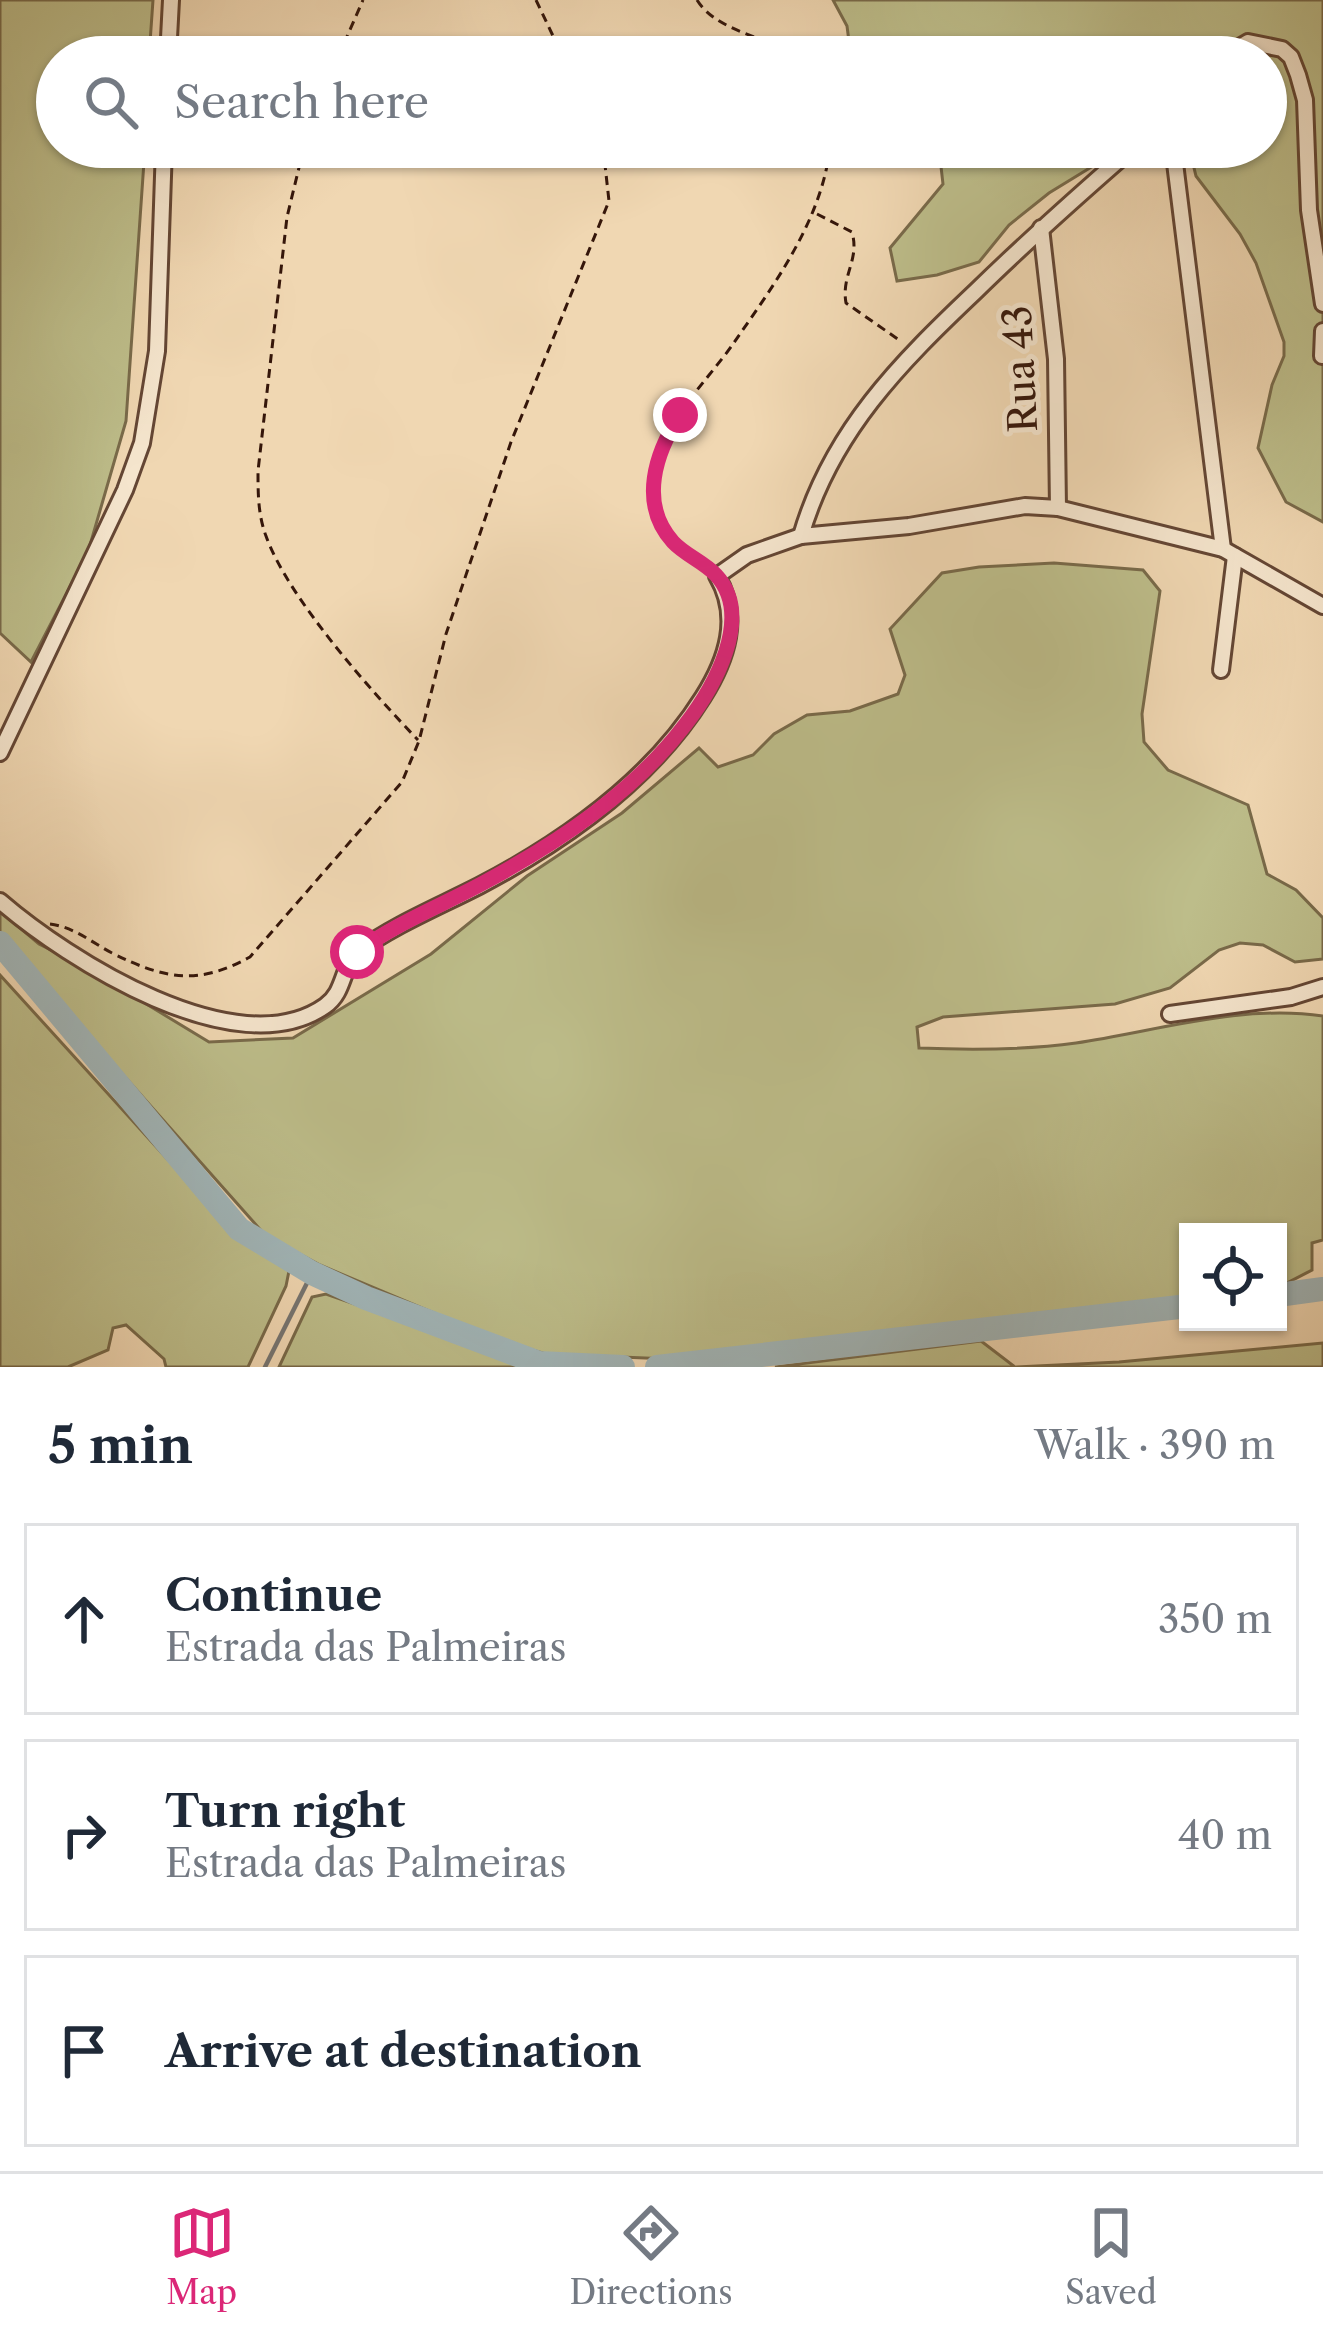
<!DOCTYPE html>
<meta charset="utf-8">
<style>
body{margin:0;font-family:"Libre Caslon Text",serif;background:#f6f6f7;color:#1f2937}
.controls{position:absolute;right:36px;bottom:36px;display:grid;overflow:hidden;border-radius:0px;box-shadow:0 3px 9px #0004}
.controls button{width:108px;height:108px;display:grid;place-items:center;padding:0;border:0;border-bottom:3px solid #e0e1e3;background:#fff;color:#1f2937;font:60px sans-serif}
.stop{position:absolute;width:36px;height:36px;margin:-27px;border:9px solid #db2777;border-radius:50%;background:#fff}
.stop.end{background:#db2777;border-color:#fff;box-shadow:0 3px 12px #0008}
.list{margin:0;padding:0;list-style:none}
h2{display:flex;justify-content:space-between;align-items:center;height:156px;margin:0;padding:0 48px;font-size:51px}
h2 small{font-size:39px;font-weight:400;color:#747a83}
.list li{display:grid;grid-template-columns:78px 1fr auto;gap:36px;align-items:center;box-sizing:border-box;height:192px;margin:0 24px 24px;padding:0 24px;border:3px solid #e0e1e3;border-radius:0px}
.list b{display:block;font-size:45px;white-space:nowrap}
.list p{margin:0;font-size:39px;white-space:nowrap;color:#747a83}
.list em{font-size:39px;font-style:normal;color:#747a83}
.icon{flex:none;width:66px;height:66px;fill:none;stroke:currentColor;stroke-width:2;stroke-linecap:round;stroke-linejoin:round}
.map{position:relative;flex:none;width:1323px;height:1367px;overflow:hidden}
.search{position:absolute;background:#fff;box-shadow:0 3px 9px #0004;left:36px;right:36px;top:36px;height:132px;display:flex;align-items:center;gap:30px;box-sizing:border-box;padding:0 42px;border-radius:66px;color:#747a83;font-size:45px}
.sheet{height:804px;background:#fff}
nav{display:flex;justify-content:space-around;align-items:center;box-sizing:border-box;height:168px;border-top:3px solid #e0e1e3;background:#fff;font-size:33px;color:#747a83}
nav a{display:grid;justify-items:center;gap:6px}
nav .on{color:#db2777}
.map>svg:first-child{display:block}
.green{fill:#bdbd8a;stroke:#796a4a;stroke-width:3}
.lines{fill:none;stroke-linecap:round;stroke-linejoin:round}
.stream{stroke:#767673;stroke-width:4.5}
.river{stroke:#a1b6b9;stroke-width:24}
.minor-casing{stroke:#644634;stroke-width:20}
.path{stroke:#35160a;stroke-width:3;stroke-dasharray:9 6;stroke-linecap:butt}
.minor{stroke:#f5e5cd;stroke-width:14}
.route{stroke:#db2777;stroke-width:15}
.labels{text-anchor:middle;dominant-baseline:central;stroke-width:10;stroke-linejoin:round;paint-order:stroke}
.street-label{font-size:39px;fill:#35160a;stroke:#f5e5cd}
</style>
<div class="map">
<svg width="1323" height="1367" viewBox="0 0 1323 1367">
<rect width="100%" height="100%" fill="#f0d7b2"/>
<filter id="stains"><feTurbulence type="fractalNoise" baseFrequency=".00167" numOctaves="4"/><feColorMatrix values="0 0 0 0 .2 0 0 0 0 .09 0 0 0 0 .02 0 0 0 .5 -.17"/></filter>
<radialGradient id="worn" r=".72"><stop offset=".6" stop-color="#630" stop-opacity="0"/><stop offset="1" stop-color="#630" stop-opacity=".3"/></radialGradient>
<!-- green -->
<g class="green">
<path d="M0,0H153L149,57H57V147H145L126,421L88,552L31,662L0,633Z"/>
<path d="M833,0H1323V522L1286,502L1258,448L1272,385L1284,356V342L1256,263L1240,234L1196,176L1189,147H1266V57H851L847,26Z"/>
<path d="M948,147H1124L1049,193L1009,225L979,262L937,275L897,281L890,248L943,184L940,158Z"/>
<path d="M1054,563L1143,570L1160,591L1142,714L1144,742L1168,770L1248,805L1267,874L1296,890L1323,918V959L1295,962L1263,945L1240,943L1219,950L1170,988L1115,1004L943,1017L917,1027L919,1048C969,1050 1026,1050 1076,1043C1157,1031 1241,1004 1323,1016V1240L1312,1243V1270L1281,1286L1278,1232H1188V1297L670,1359L546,1354L498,1340L320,1265L265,1235L0,936V911L39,944L87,968L209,1042L293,1038L431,954L527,876L622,813L699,748L718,767L753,755L774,734L807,715L850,711L898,694L905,675L890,629L942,573L979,567Z"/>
<path d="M0,975L220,1217L243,1238L290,1266L286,1286L248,1367H166L164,1359L126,1325L113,1328L108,1350L68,1367H0Z"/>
<path d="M326,1294L461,1341L522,1367H279L312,1297Z"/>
<path d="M981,1341L1015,1367H775Z"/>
<path d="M1323,1343V1367H1016L1119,1362Z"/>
</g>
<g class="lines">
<!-- stream -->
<path class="stream" d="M265,1367L312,1273"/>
<!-- river -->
<g class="river">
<path d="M0,943L239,1229L312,1273L366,1298L539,1363L623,1367"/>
<path d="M1278,1295L1323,1289"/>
<path d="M657,1367L1188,1306"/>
</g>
<!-- minor casing -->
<g class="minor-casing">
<g id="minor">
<path d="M168,57L171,0"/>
<path d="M1223,57L1248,42L1282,49L1291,57L1298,75L1305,100L1309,210L1323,304"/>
<path d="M1134,147C1080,194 1027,241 976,291C900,363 831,432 801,536L909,526L1025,506L1058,508L1223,549L1323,606"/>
<path d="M1173,147L1223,549"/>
<path d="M1041,228L1056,359L1058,508"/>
<path d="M1322,356L1323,331"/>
<path d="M1221,670L1235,556"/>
<path d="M0,753L125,490L142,443L157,351L164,147"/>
<path d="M0,901C67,959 237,1068 325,1006C345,992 341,969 357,952C394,925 438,907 479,886C565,841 651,780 703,697C727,659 741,617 717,576L747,555L801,536"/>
<path d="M1170,1014L1291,997L1323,987"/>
</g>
</g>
<!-- path -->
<g class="path">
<path d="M536,0L563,57"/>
<path d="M697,0C717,32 765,35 795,57"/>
<path d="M338,57L363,0"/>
<path d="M304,147L287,217L258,471C258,493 258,515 266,536C288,598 372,692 418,740"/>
<path d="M817,214L852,232C860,260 841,275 846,303L902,342"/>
<path d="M706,567C681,548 657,530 653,496C646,438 703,387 733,344C774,285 822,220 830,147"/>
<path d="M50,924C74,927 91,942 112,953C164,979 198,986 250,957L402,782L419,741L446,634L511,442L609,201L603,147"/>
</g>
<!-- minor -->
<use href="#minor" class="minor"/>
</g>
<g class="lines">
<!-- route -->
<path class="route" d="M357,952C396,923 443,905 485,882C559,842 634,792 685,725C713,689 755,617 716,575C704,562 685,555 673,542C638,503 656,452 680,415"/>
</g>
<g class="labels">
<!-- street labels -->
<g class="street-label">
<text transform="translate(1020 369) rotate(-93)">Rua 43</text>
</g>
</g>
<rect width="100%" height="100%" filter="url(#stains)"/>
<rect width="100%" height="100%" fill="url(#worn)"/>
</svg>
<div class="controls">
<button><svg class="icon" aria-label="locate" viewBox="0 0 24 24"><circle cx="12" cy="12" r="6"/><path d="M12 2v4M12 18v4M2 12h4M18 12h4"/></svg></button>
</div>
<div class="stop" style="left:357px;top:952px"></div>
<div class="stop end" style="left:680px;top:415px"></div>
<div class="search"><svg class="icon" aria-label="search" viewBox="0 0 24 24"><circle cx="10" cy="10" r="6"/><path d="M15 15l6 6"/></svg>Search here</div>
</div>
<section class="sheet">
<h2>5 min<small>Walk · 390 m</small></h2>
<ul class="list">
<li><svg class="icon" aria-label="ahead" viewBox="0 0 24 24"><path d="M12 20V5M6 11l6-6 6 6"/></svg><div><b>Continue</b><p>Estrada das Palmeiras</p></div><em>350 m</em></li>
<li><svg class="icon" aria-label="right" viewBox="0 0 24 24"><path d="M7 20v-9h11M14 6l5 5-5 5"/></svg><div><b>Turn right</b><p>Estrada das Palmeiras</p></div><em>40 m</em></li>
<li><svg class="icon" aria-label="arrive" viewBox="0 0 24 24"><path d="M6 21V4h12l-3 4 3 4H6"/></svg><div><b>Arrive at destination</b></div></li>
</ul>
</section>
<nav>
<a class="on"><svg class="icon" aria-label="map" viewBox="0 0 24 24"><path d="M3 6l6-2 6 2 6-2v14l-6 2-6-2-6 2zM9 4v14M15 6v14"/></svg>Map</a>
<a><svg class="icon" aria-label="directions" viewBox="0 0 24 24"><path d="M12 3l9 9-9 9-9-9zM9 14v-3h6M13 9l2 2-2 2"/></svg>Directions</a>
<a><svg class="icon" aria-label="saved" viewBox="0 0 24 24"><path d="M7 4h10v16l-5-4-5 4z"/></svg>Saved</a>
</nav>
